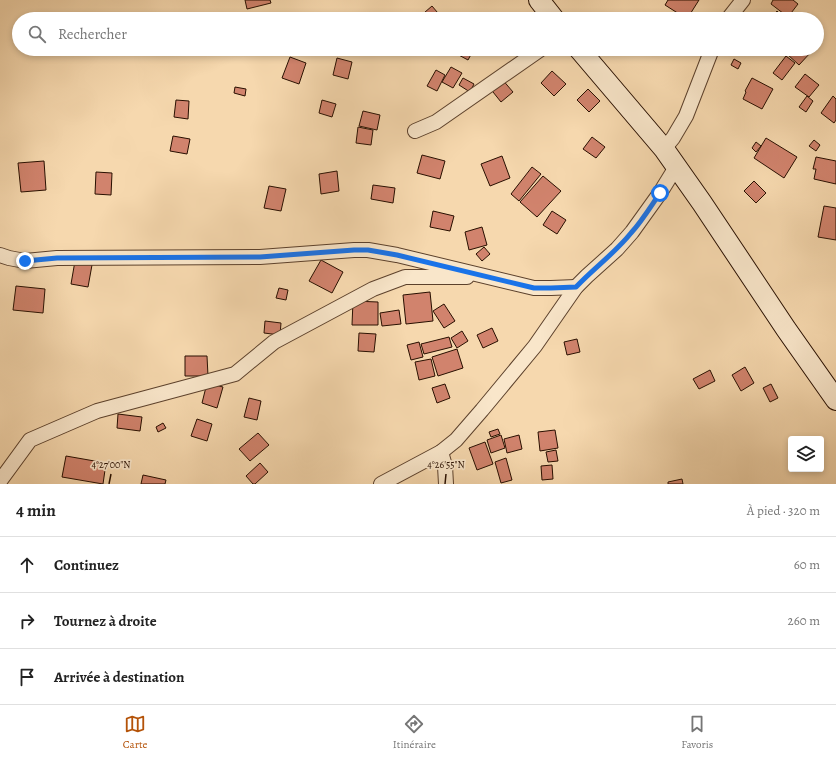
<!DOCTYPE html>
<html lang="fr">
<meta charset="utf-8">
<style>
body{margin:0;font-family:Alegreya,serif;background:#f6f6f6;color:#222}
.controls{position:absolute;right:12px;bottom:12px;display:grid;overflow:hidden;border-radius:4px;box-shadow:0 2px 6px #0003}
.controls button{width:36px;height:36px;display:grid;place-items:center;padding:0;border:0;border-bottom:1px solid #e0e0e0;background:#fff;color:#222;font:20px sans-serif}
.stop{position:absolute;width:12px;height:12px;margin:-9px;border:3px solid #1a73e8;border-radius:50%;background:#fff}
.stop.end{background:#1a73e8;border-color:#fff;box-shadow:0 1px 4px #0008}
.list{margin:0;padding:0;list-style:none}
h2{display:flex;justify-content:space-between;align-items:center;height:52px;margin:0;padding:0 16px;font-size:17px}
h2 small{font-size:13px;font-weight:400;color:#767676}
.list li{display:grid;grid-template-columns:26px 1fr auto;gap:12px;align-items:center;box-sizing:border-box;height:56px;padding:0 16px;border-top:1px solid #e0e0e0}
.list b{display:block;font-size:15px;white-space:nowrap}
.list em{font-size:13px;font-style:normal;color:#767676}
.icon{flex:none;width:22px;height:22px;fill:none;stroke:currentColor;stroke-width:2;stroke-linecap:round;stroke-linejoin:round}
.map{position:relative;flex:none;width:836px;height:484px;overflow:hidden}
.search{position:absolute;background:#fff;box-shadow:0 2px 6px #0003;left:12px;right:12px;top:12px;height:44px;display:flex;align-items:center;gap:10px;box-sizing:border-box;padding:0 14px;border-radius:22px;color:#767676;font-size:15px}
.sheet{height:220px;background:#fff}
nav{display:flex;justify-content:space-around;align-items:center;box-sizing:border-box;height:56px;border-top:1px solid #e0e0e0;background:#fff;font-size:11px;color:#767676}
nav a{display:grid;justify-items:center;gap:2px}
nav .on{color:#b45309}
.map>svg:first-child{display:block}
.building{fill:#d1836d;stroke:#280f00}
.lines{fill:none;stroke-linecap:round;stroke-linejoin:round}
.street-casing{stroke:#5c412c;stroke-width:16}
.secondary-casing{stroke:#280f00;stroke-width:22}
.street{stroke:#f9e6ca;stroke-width:14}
.secondary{stroke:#f9e6ca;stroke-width:20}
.route{stroke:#1a73e8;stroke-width:5}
.ticks{fill:none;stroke:#280f00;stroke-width:1.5}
.ticks-label{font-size:10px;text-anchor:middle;fill:#280f00;stroke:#f9e6ca;stroke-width:3.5;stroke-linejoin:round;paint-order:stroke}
</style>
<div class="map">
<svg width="836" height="484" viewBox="0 0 836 484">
<rect width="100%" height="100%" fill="#f6d8ae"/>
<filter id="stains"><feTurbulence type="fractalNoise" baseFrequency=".005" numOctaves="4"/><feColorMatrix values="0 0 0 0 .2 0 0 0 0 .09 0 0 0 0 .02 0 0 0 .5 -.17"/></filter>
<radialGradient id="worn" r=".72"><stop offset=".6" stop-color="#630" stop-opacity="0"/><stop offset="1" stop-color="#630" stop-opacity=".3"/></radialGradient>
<!-- building -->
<g class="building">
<path d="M245,0H270L271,3L247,9Z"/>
<path d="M668,0H699L687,19L665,5Z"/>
<path d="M773,0H793L798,4L788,17L771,4Z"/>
<path d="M432,6L443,19H417Z"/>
<path d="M777,11L785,19H769Z"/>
<path d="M457,49H474L468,60L455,53Z"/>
<path d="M792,49H808L811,52L799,65L787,54Z"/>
<path d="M786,56L795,63L782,80L773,73Z"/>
<path d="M290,57L306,63L299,84L282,78Z"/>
<path d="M337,58L352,62L348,79L333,75Z"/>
<path d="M734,59L741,63L738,69L731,65Z"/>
<path d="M451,67L462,73L453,88L442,82Z"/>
<path d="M436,70L445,75L437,91L427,86Z"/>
<path d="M552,71L566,84L554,96L541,83Z"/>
<path d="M805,74L819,85L809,97L795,87Z"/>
<path d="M463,78L474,84L470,92L459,85Z"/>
<path d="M501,78L513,92L501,102L489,87Z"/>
<path d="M752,78L773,89L762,109L743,99L746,92L745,91Z"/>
<path d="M235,87L246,89L245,96L234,93Z"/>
<path d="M588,89L600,101L589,112L577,100Z"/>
<path d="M807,96L813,101L806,112L799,107Z"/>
<path d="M833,96L836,99V120L834,123L821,113Z"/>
<path d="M176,100L189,101L188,119L174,117Z"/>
<path d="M322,100L336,104L332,117L319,113Z"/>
<path d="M363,111L380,115L377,130L359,126Z"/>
<path d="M358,127L373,130L371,145L356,143Z"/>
<path d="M173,136L190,139L187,154L170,151Z"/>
<path d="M592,137L605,147L596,158L583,149Z"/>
<path d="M766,138L797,157L784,178L754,158Z"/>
<path d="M814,140L820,145L816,151L809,146Z"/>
<path d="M756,142L761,146L756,152L752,148Z"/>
<path d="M422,155L445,161L440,179L417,173Z"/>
<path d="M502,156L510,178L490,186L481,164Z"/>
<path d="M816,157L836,161V184L814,179L816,169H813Z"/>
<path d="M44,161L46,190L21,192L18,163Z"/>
<path d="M532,167L541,174L519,201L511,194Z"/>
<path d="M337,171L339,191L321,194L319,174Z"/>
<path d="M96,172L112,173L111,195L95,194Z"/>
<path d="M543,176L561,191L537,217L520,202Z"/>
<path d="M754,181L766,193L756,203L744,191Z"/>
<path d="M373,185L395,188L393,203L371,199Z"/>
<path d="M269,186L286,189L281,211L264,208Z"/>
<path d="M824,206L836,208V240L818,237Z"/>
<path d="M433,211L454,216L450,231L430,227Z"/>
<path d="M552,211L566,220L557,234L543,225Z"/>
<path d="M482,227L487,245L469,250L465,232Z"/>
<path d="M484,247L490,254L482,261L476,254Z"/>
<path d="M321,260L343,272L332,293L309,281Z"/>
<path d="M75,261L92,265L88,287L71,284Z"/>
<path d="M16,286L45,289L43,313L13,310Z"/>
<path d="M279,288L288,290L286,300L276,298Z"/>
<path d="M430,292L433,321L406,324L403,295Z"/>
<path d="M353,301L378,302V325H352Z"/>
<path d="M444,304L455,321L444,328L433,311Z"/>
<path d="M399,310L401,324L382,326L380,313Z"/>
<path d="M265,321L281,323L280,335L264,333Z"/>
<path d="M492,328L498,341L483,348L477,335Z"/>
<path d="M462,331L468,341L457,348L451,338Z"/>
<path d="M359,333L376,334L374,352L358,351Z"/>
<path d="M449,337L452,347L424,354L421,344Z"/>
<path d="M577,339L580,352L567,355L564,342Z"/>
<path d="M419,342L423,357L411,360L407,345Z"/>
<path d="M457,349L463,368L438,376L432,357Z"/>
<path d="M185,356H207L208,376H185Z"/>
<path d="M431,359L435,376L419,380L415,362Z"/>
<path d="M745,367L754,383L741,391L732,375Z"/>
<path d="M710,370L715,381L699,389L693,379Z"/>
<path d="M207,383L223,387L217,408L202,403Z"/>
<path d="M445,384L450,398L437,403L432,388Z"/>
<path d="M771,384L778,398L770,402L763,388Z"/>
<path d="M249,398L261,401L257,420L244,417Z"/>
<path d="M118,414L142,417L140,431L117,428Z"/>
<path d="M197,419L212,424L207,441L191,436Z"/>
<path d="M163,423L166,428L158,432L156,427Z"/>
<path d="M498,429L500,434L491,437L489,432Z"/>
<path d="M555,430L558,448L540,451L538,432Z"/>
<path d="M258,433L269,445L250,461L239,449Z"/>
<path d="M501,435L505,448L491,453L487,440Z"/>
<path d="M519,435L522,449L507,453L504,439Z"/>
<path d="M485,442L493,464L477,470L469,448Z"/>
<path d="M556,450L558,461L548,462L546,452Z"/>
<path d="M66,456L106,463L103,484L62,477Z"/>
<path d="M506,458L512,480L501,483L495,462Z"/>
<path d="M260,463L268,472L255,484H253L246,476Z"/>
<path d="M552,465L553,479L542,480L541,466Z"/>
<path d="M143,475L166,480L165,484H141Z"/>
<path d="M682,479L683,484H668V482Z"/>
</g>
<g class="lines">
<!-- street casing -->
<g class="street-casing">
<g id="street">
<path d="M728,19L743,0"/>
<path d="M415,131L436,122L541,49"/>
<path d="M664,149L673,138L686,116L712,49"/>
<path d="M0,255L9,258L25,261L57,258L260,257L354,250H368L397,255L534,288H551L576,287"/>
<path d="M441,452L445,466L446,484"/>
<path d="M0,481L30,440L97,411L235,374L274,342L373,289L405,277H467"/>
<path d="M381,484L441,452L456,440L482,410L535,346L576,287L587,276L617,249L632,232L660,193L676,167"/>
</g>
</g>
<!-- secondary casing -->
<g class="secondary-casing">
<g id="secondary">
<path d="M539,0L554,19"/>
<path d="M579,49L664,149L702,203L786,329L836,400"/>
</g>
</g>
<!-- street -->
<use href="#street" class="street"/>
<!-- secondary -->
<use href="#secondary" class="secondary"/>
</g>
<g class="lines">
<!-- route -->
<path class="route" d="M25,261L57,258L260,257L354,250H368L397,255L534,288H551L576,287C594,268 615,253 631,233C642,221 651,206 660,193"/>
</g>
<!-- ticks -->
<path class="ticks" d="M109,484L111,474M445,484L446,474"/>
<g class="ticks-label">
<text x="111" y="468">4°27'00"N</text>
<text x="446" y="468">4°26'55"N</text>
</g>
<rect width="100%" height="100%" filter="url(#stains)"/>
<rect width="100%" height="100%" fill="url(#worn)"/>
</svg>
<div class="controls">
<button><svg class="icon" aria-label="layers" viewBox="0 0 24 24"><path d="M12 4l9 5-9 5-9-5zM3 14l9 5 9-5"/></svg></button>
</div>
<div class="stop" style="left:660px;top:193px"></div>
<div class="stop end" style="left:25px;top:261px"></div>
<div class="search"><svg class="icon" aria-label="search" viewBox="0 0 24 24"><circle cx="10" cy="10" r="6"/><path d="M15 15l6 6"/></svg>Rechercher</div>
</div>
<section class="sheet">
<h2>4 min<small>À pied · 320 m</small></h2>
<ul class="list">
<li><svg class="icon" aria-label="ahead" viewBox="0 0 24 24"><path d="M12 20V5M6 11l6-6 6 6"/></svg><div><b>Continuez</b></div><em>60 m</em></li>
<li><svg class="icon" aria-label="right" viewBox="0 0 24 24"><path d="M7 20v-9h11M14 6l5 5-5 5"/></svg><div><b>Tournez à droite</b></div><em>260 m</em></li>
<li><svg class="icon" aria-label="arrive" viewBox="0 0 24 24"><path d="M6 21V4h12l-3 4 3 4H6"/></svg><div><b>Arrivée à destination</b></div></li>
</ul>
</section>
<nav>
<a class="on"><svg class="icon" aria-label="map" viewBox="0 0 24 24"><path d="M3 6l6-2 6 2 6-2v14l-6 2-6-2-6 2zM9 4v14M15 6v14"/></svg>Carte</a>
<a><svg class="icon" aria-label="directions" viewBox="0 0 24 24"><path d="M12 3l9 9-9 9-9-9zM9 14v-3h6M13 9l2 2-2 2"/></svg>Itinéraire</a>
<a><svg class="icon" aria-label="saved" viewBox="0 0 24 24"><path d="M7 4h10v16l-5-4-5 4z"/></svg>Favoris</a>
</nav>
